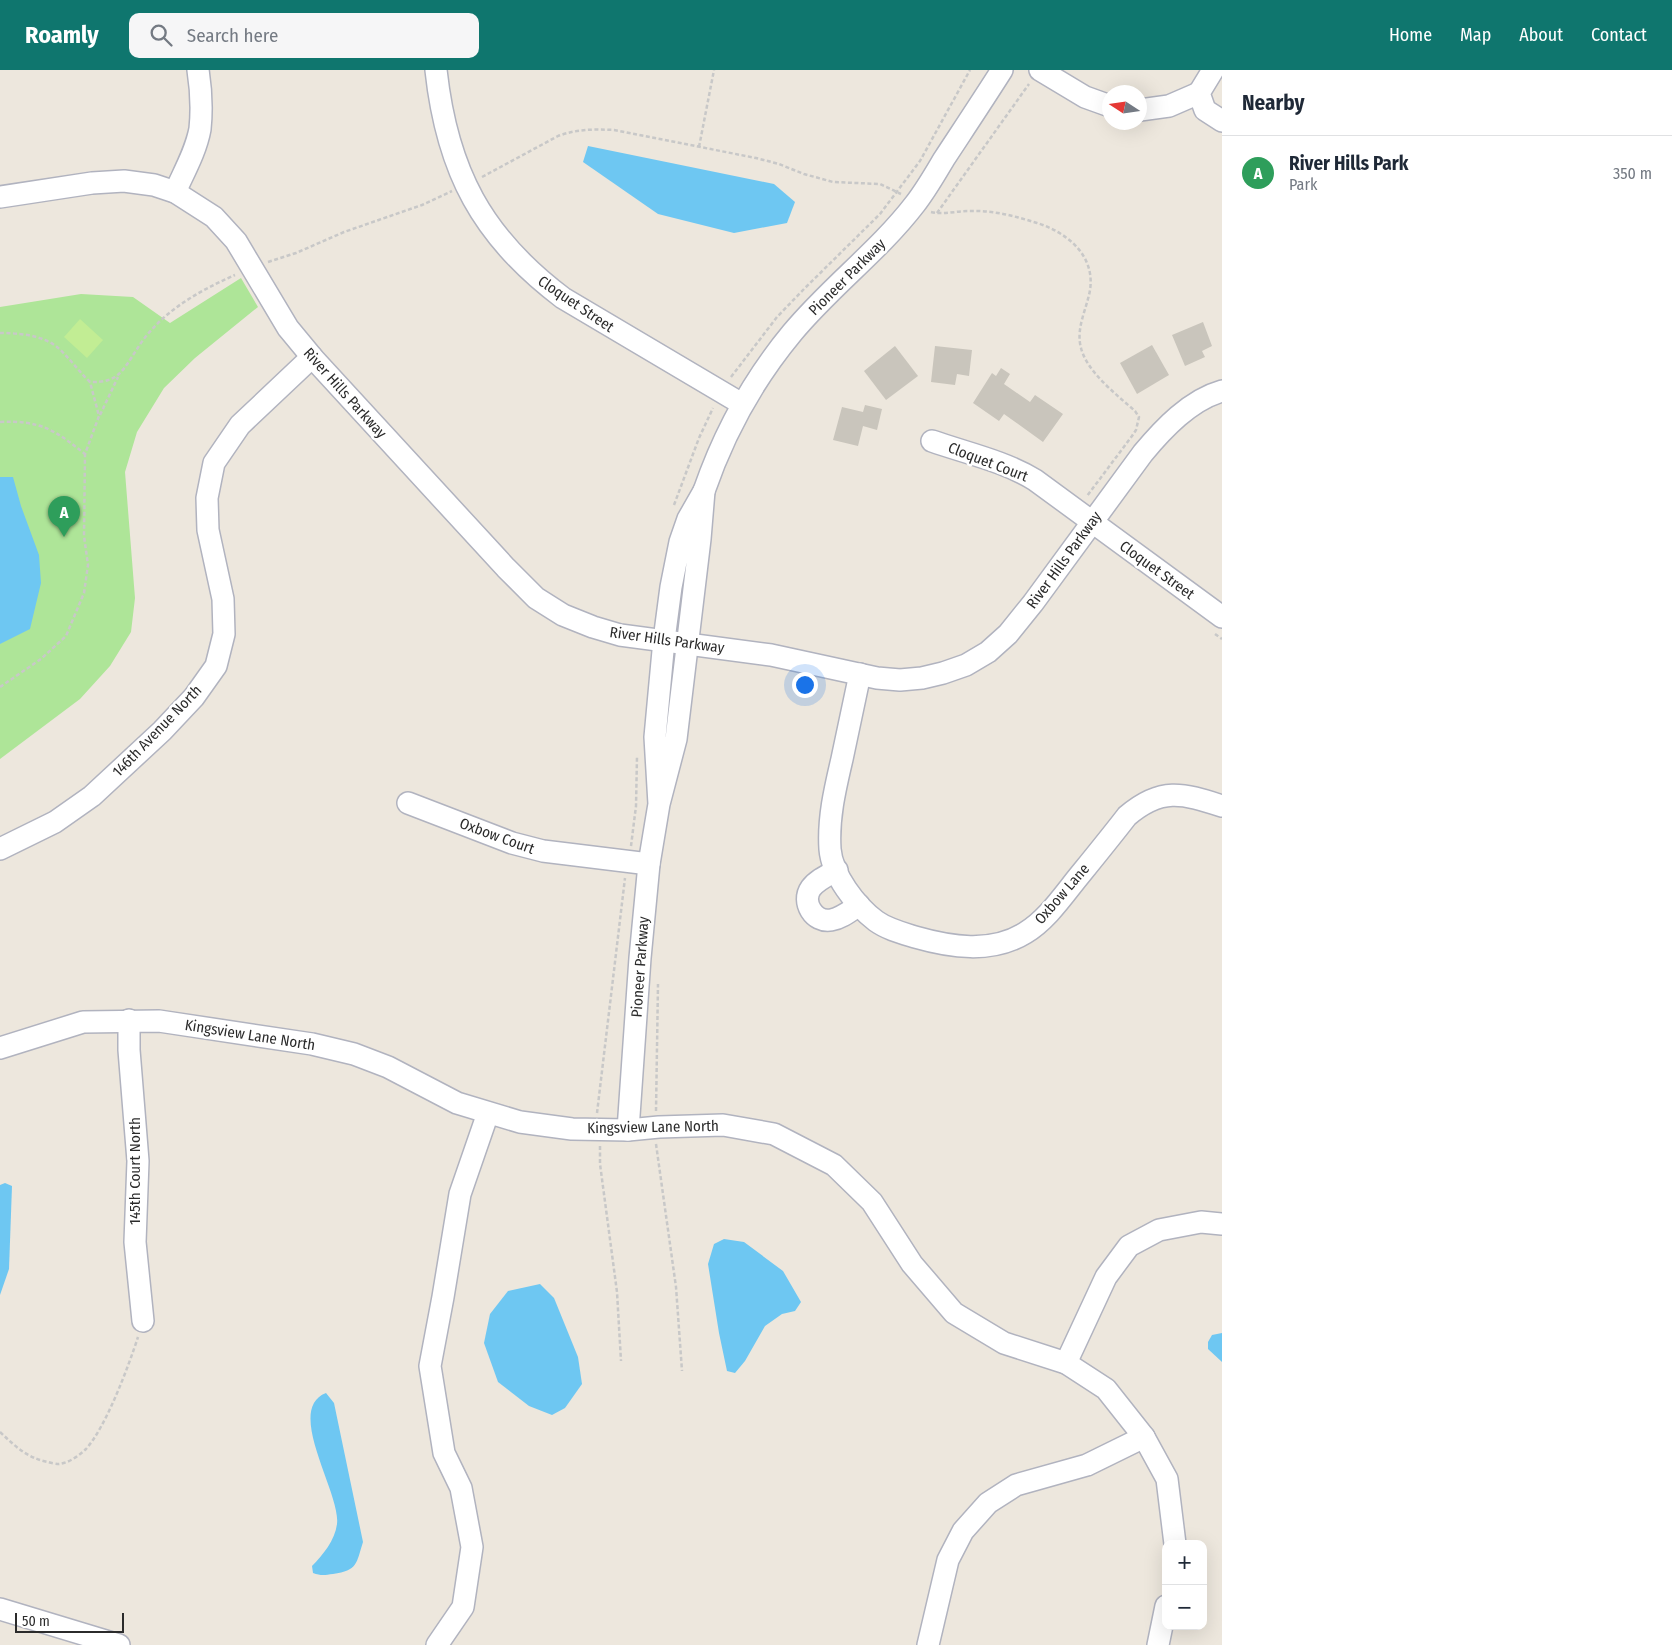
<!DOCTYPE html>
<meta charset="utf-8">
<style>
body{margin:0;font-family:"Fira Sans Condensed",sans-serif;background:#f6f6f7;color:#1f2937}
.controls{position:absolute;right:15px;bottom:15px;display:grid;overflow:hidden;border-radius:10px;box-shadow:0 5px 20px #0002}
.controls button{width:45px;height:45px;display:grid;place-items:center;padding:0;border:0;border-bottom:1px solid #e0e1e3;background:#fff;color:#1f2937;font:25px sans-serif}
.compass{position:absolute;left:1102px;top:15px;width:45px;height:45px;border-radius:50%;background:#fff;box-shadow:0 5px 20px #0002;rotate:282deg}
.scale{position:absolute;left:15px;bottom:12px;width:109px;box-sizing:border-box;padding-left:5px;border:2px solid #2b2b2b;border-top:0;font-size:14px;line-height:18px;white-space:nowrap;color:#2b2b2b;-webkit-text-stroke:4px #fff;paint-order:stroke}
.you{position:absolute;left:804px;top:614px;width:18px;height:18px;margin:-12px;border:4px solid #fff;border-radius:50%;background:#1a73e8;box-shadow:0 0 0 8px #1a73e833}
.badge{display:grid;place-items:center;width:32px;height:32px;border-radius:50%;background:#0f766e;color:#fff;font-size:16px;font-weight:700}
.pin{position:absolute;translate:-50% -41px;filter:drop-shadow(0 1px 2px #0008)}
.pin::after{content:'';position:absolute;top:26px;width:18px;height:15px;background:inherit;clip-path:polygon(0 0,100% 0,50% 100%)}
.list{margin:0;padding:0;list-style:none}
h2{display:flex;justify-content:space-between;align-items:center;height:65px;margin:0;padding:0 20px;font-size:21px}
h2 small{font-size:16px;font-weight:400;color:#747a83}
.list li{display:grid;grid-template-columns:32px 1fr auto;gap:15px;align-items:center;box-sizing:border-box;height:75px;padding:0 20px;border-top:1px solid #e0e1e3}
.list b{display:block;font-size:19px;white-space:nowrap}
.list p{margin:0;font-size:16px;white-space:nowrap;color:#747a83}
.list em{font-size:16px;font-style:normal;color:#747a83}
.icon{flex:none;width:28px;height:28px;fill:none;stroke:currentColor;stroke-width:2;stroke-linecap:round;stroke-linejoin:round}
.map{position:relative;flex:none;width:1222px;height:1575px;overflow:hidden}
header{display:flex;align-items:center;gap:30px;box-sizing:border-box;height:70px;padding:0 25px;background:#0f766e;color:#fff}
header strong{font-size:24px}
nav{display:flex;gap:28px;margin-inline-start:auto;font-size:18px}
.search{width:350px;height:45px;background:#f6f6f7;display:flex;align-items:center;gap:12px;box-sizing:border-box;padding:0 18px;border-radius:10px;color:#747a83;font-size:19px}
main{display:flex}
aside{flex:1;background:#fff}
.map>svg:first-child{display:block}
.green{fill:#aee598}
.pitch{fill:#c2ed94}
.water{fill:#6ec7f2}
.building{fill:#c9c5bc}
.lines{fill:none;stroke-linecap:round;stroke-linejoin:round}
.minor-casing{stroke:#b1b3bf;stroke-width:24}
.path{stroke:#c8c8c8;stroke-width:2.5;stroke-dasharray:4 2.5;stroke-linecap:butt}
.minor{stroke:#fff;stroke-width:21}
.labels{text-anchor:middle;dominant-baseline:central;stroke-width:5;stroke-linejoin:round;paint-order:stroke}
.street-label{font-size:15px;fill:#2b2b2b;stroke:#fff}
</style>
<header>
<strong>Roamly</strong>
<div class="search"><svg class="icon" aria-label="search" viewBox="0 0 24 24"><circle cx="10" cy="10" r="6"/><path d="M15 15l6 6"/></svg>Search here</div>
<nav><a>Home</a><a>Map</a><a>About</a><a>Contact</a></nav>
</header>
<main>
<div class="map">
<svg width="1222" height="1575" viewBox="0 0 1222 1575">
<rect width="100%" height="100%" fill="#ede7dd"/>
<!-- green -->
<path class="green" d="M241,208L258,237L195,288L164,318L137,362L125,402L135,528L131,562L110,596L80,629L0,689V237L81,224L133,227L170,253Z"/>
<!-- pitch -->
<path class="pitch" d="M80,249L103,270L87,288L64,267Z"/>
<!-- water -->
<g class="water">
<path d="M588,76L774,114L795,132L787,153L734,163L658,144L583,92Z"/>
<path d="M0,407H13L21,436L39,485L41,513L30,559L0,574Z"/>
<path d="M5,1113L12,1116L9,1199L0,1225V1115Z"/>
<path d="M724,1169L744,1172L783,1201L801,1232L795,1241L782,1244L765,1256L745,1291L735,1303L727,1301L719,1263L708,1194L714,1174Z"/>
<path d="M540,1214L554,1228L578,1287L582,1314L565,1338L552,1345L529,1336L498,1312L484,1273L490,1244L508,1221Z"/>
<path d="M1222,1263V1292L1208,1279V1272L1212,1265Z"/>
<path d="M326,1323L334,1333L363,1472C356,1494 358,1500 333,1504C325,1505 321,1506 313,1503L312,1496C323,1485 335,1470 337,1454C341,1423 284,1339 326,1323Z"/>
</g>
<!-- building -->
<g class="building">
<path d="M1203,252L1212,276L1202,281L1205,287L1185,296L1172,265Z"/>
<path d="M1152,275L1169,305L1137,324L1120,293Z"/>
<path d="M895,276L918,306L886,330L864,301Z"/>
<path d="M935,276L972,280L969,306L957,304L955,315L931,312Z"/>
<path d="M1001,298L1010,304L1004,314L1030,332L1035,325L1063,344L1043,372L1004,344L999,351L973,333L992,303L996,306Z"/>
<path d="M865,335L882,339L877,360L863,356L858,376L833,370L842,337L863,342Z"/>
</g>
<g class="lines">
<!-- minor casing -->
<g class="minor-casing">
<g id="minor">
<path d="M436,0C447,101 482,167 563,228L742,334"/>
<path d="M1040,0L1085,27L1110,36"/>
<path d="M1213,0L1199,23L1205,40L1222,51"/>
<path d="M1140,40L1169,36L1199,23"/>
<path d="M175,122C184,102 196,81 200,59C202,40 201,19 198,0"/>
<path d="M0,127L92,113L124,111L154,115L175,122L214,147L236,171L288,258L312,287L506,498L536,528L563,545L593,557L620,565L771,585L877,608L900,610L922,608L943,603L966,595L988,582L1008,564L1033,533L1143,383C1163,359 1190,330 1222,321"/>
<path d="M932,371C966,383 1004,391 1035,410L1222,547"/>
<path d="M704,421C724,363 753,310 792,263C830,217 879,181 915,134C926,120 935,104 944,89C963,60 983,30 1002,0"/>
<path d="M860,604C854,632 848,661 842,689C835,719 828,748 830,779C832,805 856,836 876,851C887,859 902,863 915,867C950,877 991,884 1025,863C1045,851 1060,830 1075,811C1092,790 1110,768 1127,746C1161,717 1182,723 1222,736"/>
<path d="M408,733L512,773L543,781L649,794"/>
<path d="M0,779L55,752L92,726L162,661L194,627L216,596L224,564L223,529L208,460L207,428L214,393L240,355L312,287"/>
<path d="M837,800C828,805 817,810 811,818C801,832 814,853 831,850C842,848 850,841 859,835"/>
<path d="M129,950V980L138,1091L135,1172L143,1251"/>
<path d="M0,978L83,952L159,951L312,974L354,984L388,997L457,1033L520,1052L572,1059L628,1060L659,1057L723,1055L774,1064L834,1095L872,1132L912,1194L954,1243L1004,1273L1066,1293L1106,1319L1144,1367L1167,1409L1175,1474"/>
<path d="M628,1060L640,888L649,794L659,734L676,669L700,469L704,421L688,449L680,472L671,517L664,570L655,667L659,734"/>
<path d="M1066,1293L1106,1207L1129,1176L1159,1160L1201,1152L1222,1154"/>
<path d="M0,1539L119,1575"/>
<path d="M437,1575L463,1537L472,1477L461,1418L444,1383L430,1296L443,1227L460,1124L488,1043"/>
<path d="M928,1575L948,1490L963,1461L988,1433L1016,1415L1087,1395L1144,1367"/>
<path d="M1158,1575L1166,1536"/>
</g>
</g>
<!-- path -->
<g class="path">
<path d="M699,77L714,0"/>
<path d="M482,107L558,66C577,59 594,59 614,60L756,88L779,94L804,104L833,112L880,114L901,124"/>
<path d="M931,142C944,145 956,141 969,141C992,140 1015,146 1037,153C1069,163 1098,188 1089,225C1085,242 1076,260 1081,278C1087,302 1117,325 1135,341L1139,347L1136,360L1132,366L1087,426"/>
<path d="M937,143L1029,14"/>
<path d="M268,192L296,183L344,162L422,135L452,121"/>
<path d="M0,263C19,263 42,265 57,277C69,287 79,302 90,312C119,313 123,300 137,279C143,269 151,260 159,252C181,231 208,217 235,205"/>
<path d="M731,307L777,247L804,219L880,144L920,91L970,0"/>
<path d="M100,345L118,307"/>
<path d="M0,352C40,350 55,360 85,384L99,346L90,312"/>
<path d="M674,435L699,368L713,338"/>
<path d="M1215,564L1222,569"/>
<path d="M0,617L41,589L66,566L84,523L88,495L84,466L85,384"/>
<path d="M631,776L636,736L637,687"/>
<path d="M656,1041L658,914"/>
<path d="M597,1043L625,808"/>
<path d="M656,1074L676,1217L682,1301"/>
<path d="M600,1076V1094L617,1222L621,1291"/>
<path d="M0,1362C15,1376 27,1388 48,1392C51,1393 56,1394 59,1394C69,1393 80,1385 86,1379C106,1357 129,1295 138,1267"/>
</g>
<!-- minor -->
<use href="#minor" class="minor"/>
</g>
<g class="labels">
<!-- street labels -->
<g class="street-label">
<text transform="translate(847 207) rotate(-45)">Pioneer Parkway</text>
<text transform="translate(576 234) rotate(34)">Cloquet Street</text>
<text transform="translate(345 323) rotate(48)">River Hills Parkway</text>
<text transform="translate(988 392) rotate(21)">Cloquet Court</text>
<text transform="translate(1064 490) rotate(-54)">River Hills Parkway</text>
<text transform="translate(1157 500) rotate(36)">Cloquet Street</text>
<text transform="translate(667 570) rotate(8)">River Hills Parkway</text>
<text transform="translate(157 661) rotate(-46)">146th Avenue North</text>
<text transform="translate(497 766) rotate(20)">Oxbow Court</text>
<text transform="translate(1062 824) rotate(-49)">Oxbow Lane</text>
<text transform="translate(640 897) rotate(-86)">Pioneer Parkway</text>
<text transform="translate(250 965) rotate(9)">Kingsview Lane North</text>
<text transform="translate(653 1057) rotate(-1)">Kingsview Lane North</text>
<text transform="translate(135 1101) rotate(-90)">145th Court North</text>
</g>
</g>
</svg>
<div class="controls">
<button>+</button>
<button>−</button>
</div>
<svg class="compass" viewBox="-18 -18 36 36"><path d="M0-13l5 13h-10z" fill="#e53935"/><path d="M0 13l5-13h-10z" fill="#747a83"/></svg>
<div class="scale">50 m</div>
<div class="you"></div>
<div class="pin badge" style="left:64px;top:467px;background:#2e9e5b">A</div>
</div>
<aside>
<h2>Nearby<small></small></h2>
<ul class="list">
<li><span class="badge" style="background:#2e9e5b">A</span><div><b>River Hills Park</b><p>Park</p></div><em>350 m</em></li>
</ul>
</aside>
</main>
